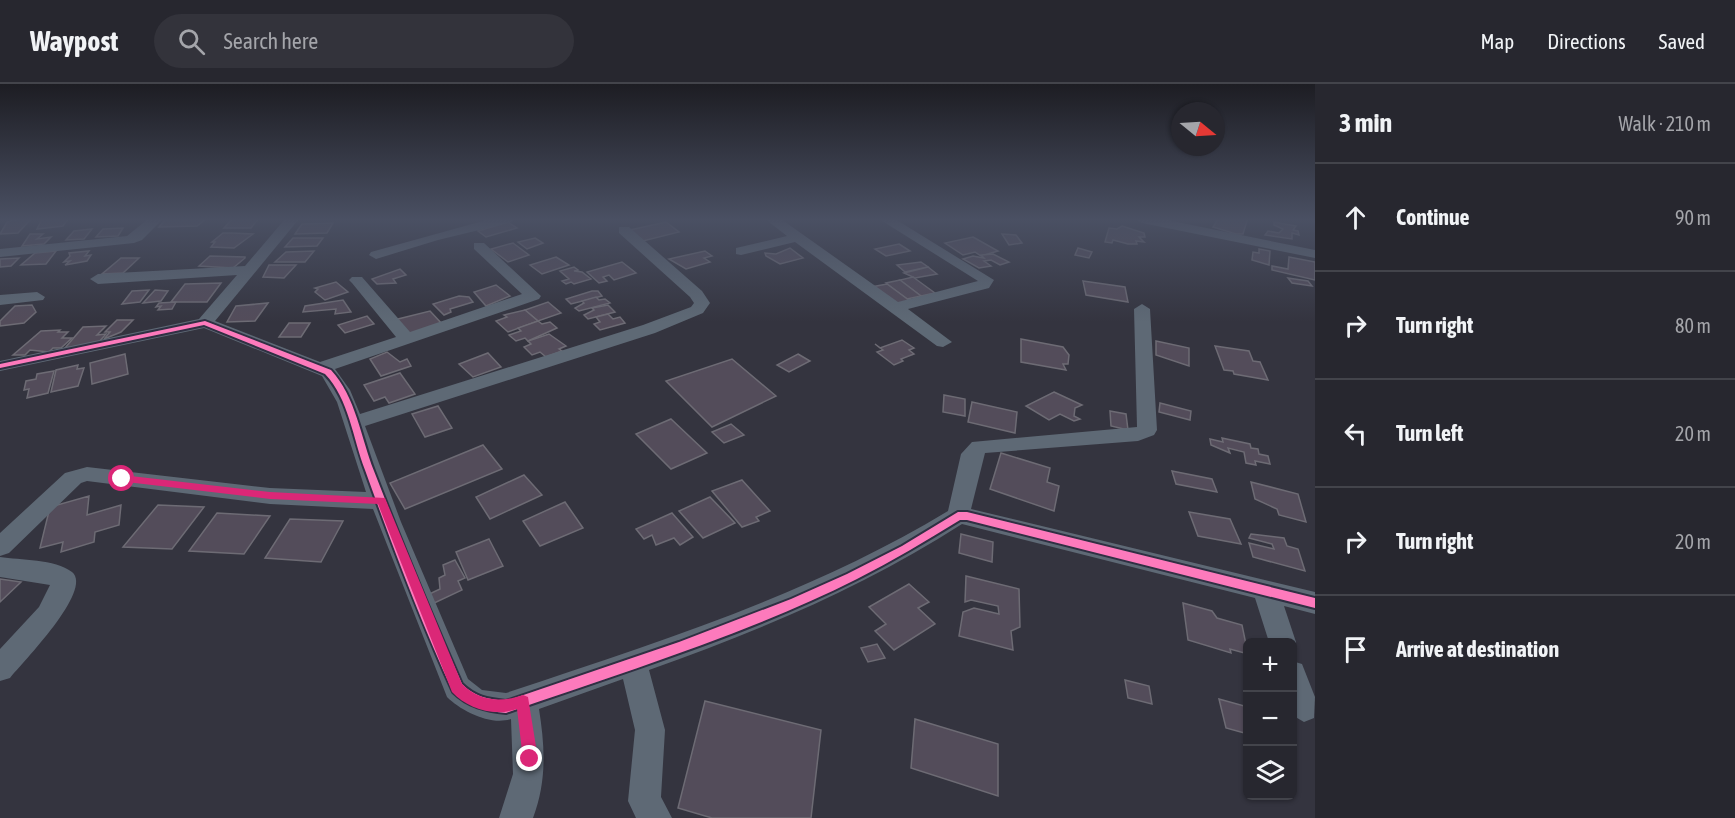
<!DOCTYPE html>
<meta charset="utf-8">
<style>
body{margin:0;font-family:"Asap Condensed",sans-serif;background:#33333b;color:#f1f3f6}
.controls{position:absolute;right:18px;bottom:18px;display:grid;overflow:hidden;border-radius:9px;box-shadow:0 2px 4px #0004}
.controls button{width:54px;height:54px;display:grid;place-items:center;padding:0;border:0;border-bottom:2px solid #43444b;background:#27272f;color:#f1f3f6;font:30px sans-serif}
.compass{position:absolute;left:1171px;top:18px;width:54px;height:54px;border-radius:50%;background:#27272f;box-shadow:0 2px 4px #0004;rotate:108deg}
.stop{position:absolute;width:18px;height:18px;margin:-14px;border:4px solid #db2777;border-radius:50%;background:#fff}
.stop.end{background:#db2777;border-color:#fff;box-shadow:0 2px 6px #0008}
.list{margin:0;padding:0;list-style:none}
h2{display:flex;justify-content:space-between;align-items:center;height:78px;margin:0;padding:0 24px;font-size:26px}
h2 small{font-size:20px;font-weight:400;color:#a4a5aa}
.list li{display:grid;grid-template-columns:39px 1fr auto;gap:18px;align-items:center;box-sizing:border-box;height:108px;padding:0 24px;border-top:2px solid #43444b}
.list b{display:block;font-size:22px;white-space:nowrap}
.list em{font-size:20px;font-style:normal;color:#a4a5aa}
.icon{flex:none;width:33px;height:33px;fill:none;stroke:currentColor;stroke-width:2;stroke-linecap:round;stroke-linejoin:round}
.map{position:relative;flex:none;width:1315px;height:734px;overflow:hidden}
header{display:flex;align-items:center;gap:36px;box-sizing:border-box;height:84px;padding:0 30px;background:#27272f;border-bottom:2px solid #43444b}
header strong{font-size:28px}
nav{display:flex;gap:33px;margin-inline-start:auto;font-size:21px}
.search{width:420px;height:54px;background:#33333b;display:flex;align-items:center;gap:15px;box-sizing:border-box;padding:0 21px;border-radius:33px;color:#a4a5aa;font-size:22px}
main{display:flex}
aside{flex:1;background:#27272f}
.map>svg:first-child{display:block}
.building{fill:#534c5a;stroke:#6d6b74;stroke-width:1.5}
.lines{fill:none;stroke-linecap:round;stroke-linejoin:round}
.minor{fill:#5e6975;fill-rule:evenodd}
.cycleway-casing{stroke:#303043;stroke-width:4}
.cycleway{fill:#fd7abc;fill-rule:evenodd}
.route{fill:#db2777}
</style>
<header>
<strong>Waypost</strong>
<div class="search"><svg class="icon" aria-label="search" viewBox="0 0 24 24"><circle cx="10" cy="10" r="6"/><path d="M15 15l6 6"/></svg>Search here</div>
<nav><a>Map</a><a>Directions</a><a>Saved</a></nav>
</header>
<main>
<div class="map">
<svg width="1315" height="734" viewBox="0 0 1315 734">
<rect width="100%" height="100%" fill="#34343f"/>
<!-- building -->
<g class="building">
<path d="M20,135H31L18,149L0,150L7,138Z"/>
<path d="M42,135H68L63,142L37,145Z"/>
<path d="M166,135H206L197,142L159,143Z"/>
<path d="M232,135H258L251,144H224Z"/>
<path d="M1218,135H1247V137L1243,150H1236L1213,143Z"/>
<path d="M508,138L517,144L486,153L478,147Z"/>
<path d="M666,138L679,148L643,157L630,146Z"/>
<path d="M1274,138L1296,142L1293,146L1298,147L1299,151L1292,149V155L1265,151L1268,147L1279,149L1283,145L1274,141Z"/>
<path d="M333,139L327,149L295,150L302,140Z"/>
<path d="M1122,142L1144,149L1145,153H1139L1144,158L1136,157L1137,160H1128L1113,156L1112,159L1105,158L1109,144L1117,145Z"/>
<path d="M123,144L118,152L96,153L103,145Z"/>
<path d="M92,145L84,155L66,156L74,147Z"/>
<path d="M223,149H232L253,150L234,164L211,163L215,158H212Z"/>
<path d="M30,150H43L37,155L51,153L44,160L22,162Z"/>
<path d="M1002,150L1016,151L1022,159L1009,161Z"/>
<path d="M973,153L998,167L981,172L975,168L963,171L945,159Z"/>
<path d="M293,154H323L317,162L285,163Z"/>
<path d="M535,154L543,159L527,165L518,158Z"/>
<path d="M513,159L529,171L508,178L491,165Z"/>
<path d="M899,160L910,167L886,172L875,165Z"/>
<path d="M790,164L803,174L780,180L766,172L765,169L776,170Z"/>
<path d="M1078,164L1092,168L1089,174L1075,171Z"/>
<path d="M1259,165L1270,167L1269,181L1252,176L1253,168L1259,169Z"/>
<path d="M56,167L46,180L21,181L35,169Z"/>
<path d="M89,167L85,172L91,171L87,177L65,181L70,177L64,178L70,172L69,169Z"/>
<path d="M314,167L305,178H275L286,168Z"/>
<path d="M705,167L712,172L704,174L710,178L686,185L669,175Z"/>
<path d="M993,170L1009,178L1000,181L991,176L984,177L991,182L979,184L963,175L973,172L984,174L981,171Z"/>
<path d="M210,172L245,173V174L233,184L199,182Z"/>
<path d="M556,173L569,181L542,190L530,181Z"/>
<path d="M1289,173L1315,178V196L1272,186V182L1288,185Z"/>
<path d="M19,174L11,182L0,183V175Z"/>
<path d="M121,174H139L123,189L102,190Z"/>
<path d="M622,178L636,189L614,196L609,191L603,193L607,197L599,199L587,188Z"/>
<path d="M921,178L928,183L905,188L897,181Z"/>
<path d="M269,181H296L284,194L263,193Z"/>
<path d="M574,183L578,186L574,187L582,188L591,195L574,200L571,198L566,200L562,197L569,195L560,187Z"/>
<path d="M928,183L937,190L915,194L904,189Z"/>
<path d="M400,185L406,191L393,195L396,199L377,200L372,195Z"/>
<path d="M913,193L935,209L921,212L900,196Z"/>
<path d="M1288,194L1308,197L1312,202L1292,199Z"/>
<path d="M900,196L921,212L907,215L886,199Z"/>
<path d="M1083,197L1125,203L1128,218L1086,211Z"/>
<path d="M336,198L348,208L325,216L315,208L318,205L315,204Z"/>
<path d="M221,199L207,218H171L185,200Z"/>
<path d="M887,200L910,217L894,221L871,203Z"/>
<path d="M496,201L510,212L486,222L474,208Z"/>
<path d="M149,206L140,218L122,220L132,207Z"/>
<path d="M155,206L168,207L161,217L143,219Z"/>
<path d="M592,207H598L602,212L571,220L566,215Z"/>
<path d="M459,212L469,213L473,218L450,225L451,228L444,231L433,220Z"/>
<path d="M596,213L599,216L605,215L610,219L579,227L575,224L584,219L582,217Z"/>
<path d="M343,216L351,228L335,230L336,225L303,228L305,222Z"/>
<path d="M176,218L172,225L158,226L161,222L156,223L159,219Z"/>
<path d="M548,218L561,229L538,237L525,226Z"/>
<path d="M268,219L255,237L227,238L236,222Z"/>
<path d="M32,221L36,228L24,239L0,242V237L15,222Z"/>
<path d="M608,221L615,228L588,235L584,231L594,226L592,224Z"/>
<path d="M525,226L538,237L508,248L496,237L507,233L504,231Z"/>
<path d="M430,227L443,241L409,252L394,236Z"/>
<path d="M608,230L613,235L620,233L625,239L600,246L594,240L600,238L596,233Z"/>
<path d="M367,232L374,240L345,249L338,241Z"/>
<path d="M117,236H133L121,248L104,255L110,248H105Z"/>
<path d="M538,237L542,240L550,238L557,244L528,257L525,254L516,257L509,251L521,247L518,244Z"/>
<path d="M289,239H310L301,253H279Z"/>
<path d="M106,242L97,251L106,250L98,259L65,264L83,243Z"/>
<path d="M60,246L58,248H68L62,254H72L61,264H53L49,268L30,266L25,271H13L41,247Z"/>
<path d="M549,250L566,262L559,265L562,267L546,273L540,268L532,271L524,263L531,260L528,257Z"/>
<path d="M1021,255L1063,263L1069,271L1068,280H1063L1066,286L1021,278Z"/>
<path d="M902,256L914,264L909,266L914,270L901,275L903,277L894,281L877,268L883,266L875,260L880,264Z"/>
<path d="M1156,257L1189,264V282L1156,271Z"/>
<path d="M1215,262L1249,267L1253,277L1260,278L1268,296L1234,290L1233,287L1224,286Z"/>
<path d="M387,268L400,278L407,275L411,282L381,292L370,275Z"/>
<path d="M488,269L501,283L473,293L459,280Z"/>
<path d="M125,270L128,290L92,300L90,279Z"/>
<path d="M798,270L810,277L789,288L777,281Z"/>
<path d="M732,275L776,312L712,343L666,297Z"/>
<path d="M78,281L77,285L84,284L78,302L51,308L56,286Z"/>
<path d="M54,287L48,309L27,314L29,305L24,306L26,297L36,295L37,290Z"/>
<path d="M400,289L415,310L389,319L385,313L374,317L364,301Z"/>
<path d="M1054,308L1082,321L1075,324L1074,332L1080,335L1074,337L1060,330L1049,336L1026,322Z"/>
<path d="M944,311L965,315V332L943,328Z"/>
<path d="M972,318L1017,328L1015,349L968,338Z"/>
<path d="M1160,319L1191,327L1190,336L1159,328Z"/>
<path d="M438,322L452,344L425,353L412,330Z"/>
<path d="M1110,327L1126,330L1128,346L1111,342Z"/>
<path d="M671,335L707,369L671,385L636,350Z"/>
<path d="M731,340L744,351L724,359L712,348Z"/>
<path d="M1222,354L1250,360L1251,364L1258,365L1259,370L1268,372L1270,380L1255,377L1256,381L1246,379L1244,368L1228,364L1230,369L1211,361L1210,355L1223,358Z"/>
<path d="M483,361L502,385L405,425L390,399Z"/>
<path d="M1001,369L1050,384L1047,398L1059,402L1054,427L990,405Z"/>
<path d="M1172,387L1212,395L1217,408L1176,400Z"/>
<path d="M524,391L542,411L490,435L476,413Z"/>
<path d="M742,396L770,427L756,433L759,437L742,443L712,407Z"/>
<path d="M1251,398L1298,410L1306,438L1279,431L1277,425L1255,415Z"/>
<path d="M89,412L87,431L121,421L119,441L95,448L94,458L61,468L63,458L40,464L50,423Z"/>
<path d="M710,413L735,439L703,454L679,427Z"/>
<path d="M565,418L583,444L540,462L523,437Z"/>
<path d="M158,421L204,423L172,465L123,463Z"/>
<path d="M1189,428L1230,435L1241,460L1198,452Z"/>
<path d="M217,429L270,432L244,470L189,467Z"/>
<path d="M672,429L693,453L680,461L674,454L656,461L652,451L644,455L636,445Z"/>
<path d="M290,435L343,437L321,478L265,474Z"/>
<path d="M961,450L993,458L992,478L959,469Z"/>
<path d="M1251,450L1284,454L1287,462L1298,465L1305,487L1253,473L1249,459L1274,465L1272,460L1249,454Z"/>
<path d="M489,455L503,482L468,496L456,468Z"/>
<path d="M455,476L465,494L458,497L462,506L430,521L425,512L440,505L439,494L445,491L443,481Z"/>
<path d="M966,492L1019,505L1020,543L1011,547L1013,566L959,552L963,528L974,524L999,530L998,522L971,516L965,518Z"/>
<path d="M0,495L21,498L0,518Z"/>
<path d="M909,500L929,518L918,524L935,540L894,566L875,547L886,540L869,523Z"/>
<path d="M1183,519L1212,527L1217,534L1242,541L1248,570L1230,565L1231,569L1188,556Z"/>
<path d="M877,560L885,574L868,578L861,564Z"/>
<path d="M1125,596L1149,602L1152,620L1128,614Z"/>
<path d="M1219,615L1248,623V650L1226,644Z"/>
<path d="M705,617L821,646L811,734H712L678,724Z"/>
<path d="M915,635L998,660V712L911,684Z"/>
</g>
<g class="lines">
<!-- minor -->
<g class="minor">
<path d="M148,135H163L142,156L134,159L0,173V165L127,152Z"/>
<path d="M285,135H299L215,237L320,278L396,253L352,199L349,196L352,193H362L410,248L522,210L474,165V159H484L541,212L539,215L335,285L350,306L360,330L643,241L691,223L694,219L690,213L619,149V143H629L702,207L710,219L703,229L655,249L365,342L401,438L468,595L482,606L506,609C660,557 807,512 948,427L961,370L972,358L1137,343L1134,225L1142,220L1150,225L1157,346L1154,351L1138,357L985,369L971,425L1315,508V530L1284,522L1296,558L1292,565V558H1269L1255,514L962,440C864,503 759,547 649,586L665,646L661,713L672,734H636L628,717L635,646L623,595L539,625C545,663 547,697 533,734H499L513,690L511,635C491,642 461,627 447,613L373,425L270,420L87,397L81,399L9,469L0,472V449L65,389L87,383L270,404L366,408L337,318L322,292L204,244L0,287V277L199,235L237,191L98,200L90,195L98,190L245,182Z"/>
<path d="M490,135H514L512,138L438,156L376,175L369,171L371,168Z"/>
<path d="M765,135H781L898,218L978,197L879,135H895L994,196L989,204L908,225L952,258L943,263L937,262L795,158L741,171L736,170V164L787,152Z"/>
<path d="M1135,135H1162L1315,166V174L1142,139Z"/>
<path d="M37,208L45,213L43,216L0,221V211Z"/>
<path d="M0,473C20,476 55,475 72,488C94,506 22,579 10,594L0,597V565L39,523L50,501L0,493Z"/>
<path d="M1292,577L1302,580L1315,613L1314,634L1304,638L1292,631Z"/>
</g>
<!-- cycleway casing -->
<g class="cycleway-casing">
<path id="cycleway" d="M205,237L331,286C356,313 361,354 374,387C402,459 431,530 462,600C475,613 488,615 506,617L679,558L791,515L847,490L902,462L958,428H967L1315,514V524L967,436H960C926,457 892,477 857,495C746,551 623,588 506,629C486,627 468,623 453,608C420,536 392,461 365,386C353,355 349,315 325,290L204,241L0,284V280Z"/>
</g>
<!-- cycleway -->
<use href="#cycleway" class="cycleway"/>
</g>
<!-- sky -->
<linearGradient id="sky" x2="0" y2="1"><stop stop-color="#1d1d23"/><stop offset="0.57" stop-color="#4a5063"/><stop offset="1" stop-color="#4a5063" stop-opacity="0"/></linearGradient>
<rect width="1315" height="238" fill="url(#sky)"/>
<!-- route -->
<path class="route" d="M122,391L270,408L385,414L462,600C479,617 500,619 523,611L528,613L538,675L536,680L530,683L525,680L523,675L517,625C494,633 468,625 452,608L378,420L270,415L118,397L117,395Z"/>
</svg>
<div class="controls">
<button>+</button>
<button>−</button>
<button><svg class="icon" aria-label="layers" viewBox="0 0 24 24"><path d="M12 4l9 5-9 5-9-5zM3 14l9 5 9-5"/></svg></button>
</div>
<svg class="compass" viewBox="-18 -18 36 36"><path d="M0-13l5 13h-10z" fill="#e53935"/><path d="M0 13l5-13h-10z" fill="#a4a5aa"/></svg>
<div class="stop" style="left:122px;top:395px"></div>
<div class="stop end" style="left:530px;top:675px"></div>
</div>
<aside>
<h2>3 min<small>Walk · 210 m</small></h2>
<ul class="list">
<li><svg class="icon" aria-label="ahead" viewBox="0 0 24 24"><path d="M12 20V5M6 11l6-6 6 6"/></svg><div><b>Continue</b></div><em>90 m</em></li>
<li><svg class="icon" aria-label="right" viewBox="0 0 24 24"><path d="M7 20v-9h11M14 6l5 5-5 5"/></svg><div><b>Turn right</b></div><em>80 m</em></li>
<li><svg class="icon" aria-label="left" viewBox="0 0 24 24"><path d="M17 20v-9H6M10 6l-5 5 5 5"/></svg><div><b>Turn left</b></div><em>20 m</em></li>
<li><svg class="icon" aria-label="right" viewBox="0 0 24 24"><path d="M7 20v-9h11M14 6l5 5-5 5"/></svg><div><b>Turn right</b></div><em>20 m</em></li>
<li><svg class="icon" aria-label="arrive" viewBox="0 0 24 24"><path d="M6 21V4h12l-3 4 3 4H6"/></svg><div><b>Arrive at destination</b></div></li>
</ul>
</aside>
</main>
